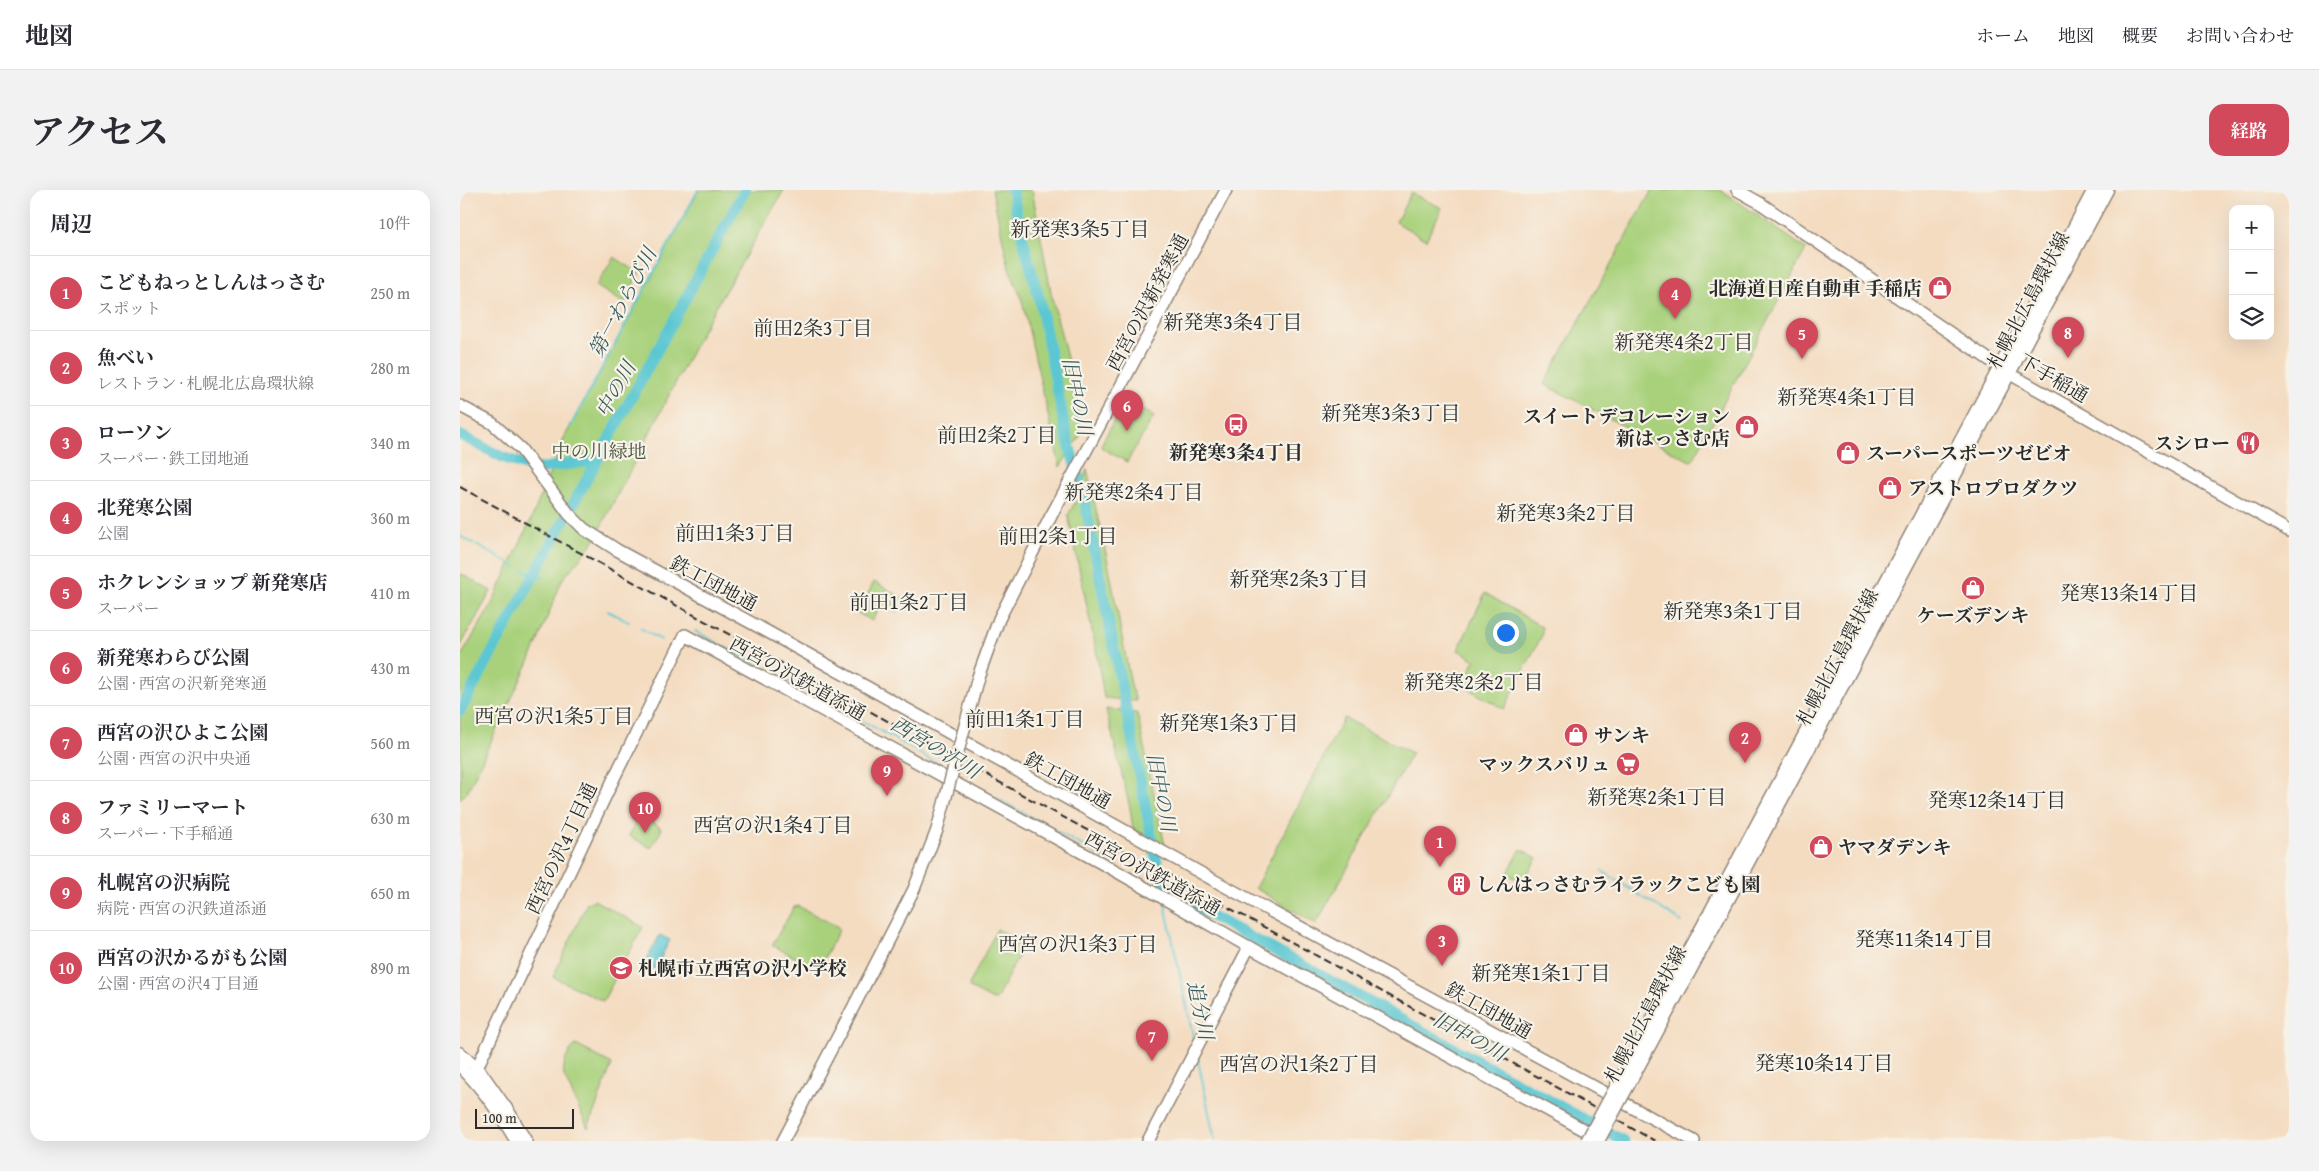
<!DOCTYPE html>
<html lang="ja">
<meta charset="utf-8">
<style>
body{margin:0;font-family:"Gentium Book Plus","Noto Serif JP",serif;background:#f2f2f3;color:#2b2b33}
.controls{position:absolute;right:15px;top:15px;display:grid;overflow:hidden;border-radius:10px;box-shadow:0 5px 20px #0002}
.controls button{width:45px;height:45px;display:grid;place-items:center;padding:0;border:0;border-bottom:1px solid #e1e1e2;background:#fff;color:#2b2b33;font:25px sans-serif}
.scale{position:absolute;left:15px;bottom:12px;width:99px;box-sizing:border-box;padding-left:5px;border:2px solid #2b2b2b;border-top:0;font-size:14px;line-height:18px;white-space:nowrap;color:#2b2b2b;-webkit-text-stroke:4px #f7f3e8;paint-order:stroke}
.you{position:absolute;left:1045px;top:442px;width:18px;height:18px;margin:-12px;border:4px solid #fff;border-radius:50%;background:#1a73e8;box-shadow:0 0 0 8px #1a73e833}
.badge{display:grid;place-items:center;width:32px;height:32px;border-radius:50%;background:#d1495b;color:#fff;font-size:16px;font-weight:700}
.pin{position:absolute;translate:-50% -41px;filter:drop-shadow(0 1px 2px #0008)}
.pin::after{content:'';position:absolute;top:26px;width:18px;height:15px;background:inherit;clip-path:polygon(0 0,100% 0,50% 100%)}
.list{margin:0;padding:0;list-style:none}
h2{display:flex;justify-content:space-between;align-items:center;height:65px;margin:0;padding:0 20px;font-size:21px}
h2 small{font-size:16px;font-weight:400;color:#7c7c81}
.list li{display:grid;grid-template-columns:32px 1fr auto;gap:15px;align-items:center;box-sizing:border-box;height:75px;padding:0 20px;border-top:1px solid #e1e1e2}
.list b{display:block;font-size:19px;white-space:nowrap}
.list p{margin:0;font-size:16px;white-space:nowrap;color:#7c7c81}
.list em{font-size:16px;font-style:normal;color:#7c7c81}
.icon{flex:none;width:28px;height:28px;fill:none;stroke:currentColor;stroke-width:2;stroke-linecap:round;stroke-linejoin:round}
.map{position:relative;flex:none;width:1829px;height:951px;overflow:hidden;border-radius:15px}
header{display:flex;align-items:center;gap:30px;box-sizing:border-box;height:70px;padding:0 25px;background:#fff;border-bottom:1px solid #e1e1e2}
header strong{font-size:24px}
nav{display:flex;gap:28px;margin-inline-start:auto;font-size:18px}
.intro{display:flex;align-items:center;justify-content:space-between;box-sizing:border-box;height:120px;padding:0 30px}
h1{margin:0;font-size:35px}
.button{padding:12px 22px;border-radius:15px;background:#d1495b;color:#fff;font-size:18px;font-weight:700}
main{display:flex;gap:30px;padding:0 30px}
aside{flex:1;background:#fff;border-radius:15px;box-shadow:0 5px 20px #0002}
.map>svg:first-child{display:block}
.green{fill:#a9d17c;stroke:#6a7e54}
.water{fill:#5bc7d3;stroke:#43797f}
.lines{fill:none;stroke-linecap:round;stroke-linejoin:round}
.stream{stroke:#5bc7d3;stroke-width:2}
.river{stroke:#5bc7d3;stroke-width:11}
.secondary-casing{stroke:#908476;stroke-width:14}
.primary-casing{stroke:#908476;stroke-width:15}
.secondary{stroke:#fff;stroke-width:11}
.primary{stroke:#fff;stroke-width:12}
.rail{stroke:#2b2b2b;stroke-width:2;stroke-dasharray:8 4;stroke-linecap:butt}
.secondary-bridge-casing{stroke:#908476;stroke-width:14;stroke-linecap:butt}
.primary-bridge-casing{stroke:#908476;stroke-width:15;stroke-linecap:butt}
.secondary-bridge{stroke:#fff;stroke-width:11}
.primary-bridge{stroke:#fff;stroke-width:12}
.labels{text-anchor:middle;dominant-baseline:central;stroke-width:4.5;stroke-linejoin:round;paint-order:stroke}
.poi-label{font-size:19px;font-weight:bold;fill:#2b2b2b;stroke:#f7f3e8;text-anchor:start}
.street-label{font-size:19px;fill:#2b2b2b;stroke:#f7f3e8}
.park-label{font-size:19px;fill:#4a543f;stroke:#f7f3e8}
.neighbourhood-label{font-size:20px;fill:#2b2b2b;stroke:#f7f3e8}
.water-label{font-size:20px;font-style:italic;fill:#395a5d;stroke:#f7f3e8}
</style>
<header>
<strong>地図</strong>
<nav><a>ホーム</a><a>地図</a><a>概要</a><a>お問い合わせ</a></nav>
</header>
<div class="intro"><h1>アクセス</h1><a class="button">経路</a></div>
<main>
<aside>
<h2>周辺<small>10件</small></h2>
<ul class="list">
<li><span class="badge">1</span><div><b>こどもねっとしんはっさむ</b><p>スポット</p></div><em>250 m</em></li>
<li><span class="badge">2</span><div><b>魚べい</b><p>レストラン · 札幌北広島環状線</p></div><em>280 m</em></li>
<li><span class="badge">3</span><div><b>ローソン</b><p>スーパー · 鉄工団地通</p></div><em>340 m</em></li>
<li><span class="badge">4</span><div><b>北発寒公園</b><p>公園</p></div><em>360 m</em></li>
<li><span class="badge">5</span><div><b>ホクレンショップ 新発寒店</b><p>スーパー</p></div><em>410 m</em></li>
<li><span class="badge">6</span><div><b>新発寒わらび公園</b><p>公園 · 西宮の沢新発寒通</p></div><em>430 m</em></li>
<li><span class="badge">7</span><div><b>西宮の沢ひよこ公園</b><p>公園 · 西宮の沢中央通</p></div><em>560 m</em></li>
<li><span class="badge">8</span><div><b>ファミリーマート</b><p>スーパー · 下手稲通</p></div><em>630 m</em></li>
<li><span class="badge">9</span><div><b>札幌宮の沢病院</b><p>病院 · 西宮の沢鉄道添通</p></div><em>650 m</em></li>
<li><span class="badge">10</span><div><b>西宮の沢かるがも公園</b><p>公園 · 西宮の沢4丁目通</p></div><em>890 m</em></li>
</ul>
</aside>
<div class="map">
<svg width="1829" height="951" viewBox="0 0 1829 951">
<rect width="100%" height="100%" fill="#f7f3e8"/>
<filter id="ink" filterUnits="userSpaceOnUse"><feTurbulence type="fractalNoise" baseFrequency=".02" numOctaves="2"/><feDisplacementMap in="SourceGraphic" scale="10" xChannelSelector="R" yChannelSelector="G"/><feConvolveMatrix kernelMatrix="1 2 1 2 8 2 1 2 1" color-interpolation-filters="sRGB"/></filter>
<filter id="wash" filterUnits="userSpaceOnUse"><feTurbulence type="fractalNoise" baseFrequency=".0096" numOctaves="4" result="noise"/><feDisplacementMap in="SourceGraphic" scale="20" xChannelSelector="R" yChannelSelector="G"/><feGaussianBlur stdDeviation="1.12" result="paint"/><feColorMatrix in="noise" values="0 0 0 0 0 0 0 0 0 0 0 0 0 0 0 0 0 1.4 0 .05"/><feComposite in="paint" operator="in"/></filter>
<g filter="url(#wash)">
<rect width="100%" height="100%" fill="#f4dcc1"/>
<!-- green -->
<g class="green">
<path d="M239,0H324L247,132L132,354L102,390L74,461L7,602L0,609V468L31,416L73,325L104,248Z"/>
<path d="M532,0H572L592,107L608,172L622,243L600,277L562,110L549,78Z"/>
<path d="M1192,0H1261L1346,59L1233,270L1230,271L1084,194Z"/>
<path d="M951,3L982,18L966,50L936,32Z"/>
<path d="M154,67L179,83L165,112H162L136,96Z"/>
<path d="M665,210L694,226L667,272L642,258L641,255Z"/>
<path d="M627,279L649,377L671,495L676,511L644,508L637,465L608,325L617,309Z"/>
<path d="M0,383L31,401L0,457Z"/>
<path d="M414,392L443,408L436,422L420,415L412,431L398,423Z"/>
<path d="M1025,403L1082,437V445L1044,519L1003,496L1015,470L998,460Z"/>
<path d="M646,519L677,523L705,656L673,639L670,618Z"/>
<path d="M884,528L952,563L856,734L795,698Z"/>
<path d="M181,626L200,637L201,641L191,658L169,646L178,627Z"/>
<path d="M1061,659L1077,668L1063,692L1047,684Z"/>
<path d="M134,710L183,737L143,811L93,787L127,713Z"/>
<path d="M338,716L378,737L379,740L358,780L312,755L334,717Z"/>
<path d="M537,739L565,753L536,810H533L510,798L509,795Z"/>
<path d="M116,855L152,874L128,938L104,886C102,876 107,861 116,855Z"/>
</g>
<!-- water -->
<path class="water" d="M200,745L210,750L195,779L184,774Z"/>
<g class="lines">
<!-- stream -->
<g class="stream">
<path d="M110,237L238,0"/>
<path d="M0,346L56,377"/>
<path d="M63,380L67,382L76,381L83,389"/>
<path d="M148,421L169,432"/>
<path d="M180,438L201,450"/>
<path d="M235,441C320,488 407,530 489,581"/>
<path d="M495,585L657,675"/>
<path d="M1142,681L1222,732"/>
<path d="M685,691L706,701"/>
<path d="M705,714L734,851"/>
<path d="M737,866L755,951"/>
</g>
<!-- river -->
<g class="river">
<path d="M552,0L559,35L580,112L606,243L624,308L695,664L706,701L1164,951"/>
<path d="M0,245L42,267L77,279L137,270"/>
<path d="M0,521L285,0"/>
</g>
</g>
</g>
<g filter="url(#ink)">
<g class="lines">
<!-- secondary casing -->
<g class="secondary-casing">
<g id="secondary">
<path d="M1277,0L1300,13L1550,184L1829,341"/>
<path d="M0,216L32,233L60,258L109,324L124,339L157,360L308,442L757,692L1234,951"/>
<path d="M590,328L766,0"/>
<path d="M0,863L18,878L49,922L66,951"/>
<path d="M0,876C23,899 40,923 56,951"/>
<path d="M12,888L155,586L225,445L654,680L789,757L1139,948"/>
<path d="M323,951L396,812"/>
<path d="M688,951L789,757"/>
</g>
</g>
<!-- primary casing -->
<g class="primary-casing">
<g id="primary">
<path d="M1252,719L1634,0"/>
<path d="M1261,723L1647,0"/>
</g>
</g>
<!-- secondary -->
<use href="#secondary" class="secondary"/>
<!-- primary -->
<use href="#primary" class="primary"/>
<!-- rail -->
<path class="rail" d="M0,297L1195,951"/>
<!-- secondary-bridge casing -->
<g class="secondary-bridge-casing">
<path id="secondary-bridge" d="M396,812L454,699L477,640L518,487L539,429L590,328"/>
</g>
<!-- primary-bridge casing -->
<g class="primary-bridge-casing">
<g id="primary-bridge">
<path d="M1127,951L1252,719"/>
<path d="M1138,951L1261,723"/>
</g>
</g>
<!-- secondary-bridge -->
<use href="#secondary-bridge" class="secondary-bridge"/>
<!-- primary-bridge -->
<use href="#primary-bridge" class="primary-bridge"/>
</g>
</g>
<!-- icons -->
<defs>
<g id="shop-disc" transform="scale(1.25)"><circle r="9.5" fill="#d1495b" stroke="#f7f3e8"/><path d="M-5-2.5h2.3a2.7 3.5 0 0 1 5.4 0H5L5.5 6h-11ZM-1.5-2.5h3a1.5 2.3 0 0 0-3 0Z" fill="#fff"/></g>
<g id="bus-disc" transform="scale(1.25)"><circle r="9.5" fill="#d1495b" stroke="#f7f3e8"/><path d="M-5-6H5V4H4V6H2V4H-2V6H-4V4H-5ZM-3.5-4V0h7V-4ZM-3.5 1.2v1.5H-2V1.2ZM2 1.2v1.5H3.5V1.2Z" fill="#fff"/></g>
<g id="restaurant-disc" transform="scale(1.25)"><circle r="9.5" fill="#d1495b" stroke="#f7f3e8"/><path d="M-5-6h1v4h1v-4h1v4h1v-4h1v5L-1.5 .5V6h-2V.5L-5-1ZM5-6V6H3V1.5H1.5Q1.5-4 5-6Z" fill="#fff"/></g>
<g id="supermarket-disc" transform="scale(1.25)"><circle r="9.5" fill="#d1495b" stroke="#f7f3e8"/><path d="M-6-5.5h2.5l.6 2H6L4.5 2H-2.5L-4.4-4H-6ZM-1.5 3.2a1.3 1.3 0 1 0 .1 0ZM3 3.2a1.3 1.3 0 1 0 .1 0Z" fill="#fff"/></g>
<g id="building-disc" transform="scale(1.25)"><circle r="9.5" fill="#d1495b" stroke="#f7f3e8"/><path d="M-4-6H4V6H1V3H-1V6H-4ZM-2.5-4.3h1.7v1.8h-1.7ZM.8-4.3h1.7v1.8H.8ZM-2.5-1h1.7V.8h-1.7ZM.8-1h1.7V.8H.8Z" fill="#fff"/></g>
<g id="school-disc" transform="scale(1.25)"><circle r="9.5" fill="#d1495b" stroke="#f7f3e8"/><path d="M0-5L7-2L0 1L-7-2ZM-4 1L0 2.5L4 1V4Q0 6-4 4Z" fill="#fff"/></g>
</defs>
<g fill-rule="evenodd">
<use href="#shop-disc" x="1480" y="98"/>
<use href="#bus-disc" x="776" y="235"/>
<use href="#shop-disc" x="1287" y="237"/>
<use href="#restaurant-disc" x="1788" y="253"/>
<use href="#shop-disc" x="1388" y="263"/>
<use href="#shop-disc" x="1430" y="298"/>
<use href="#shop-disc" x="1513" y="398"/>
<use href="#shop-disc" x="1116" y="545"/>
<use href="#supermarket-disc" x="1168" y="574"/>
<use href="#shop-disc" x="1361" y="657"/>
<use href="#building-disc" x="999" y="694"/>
<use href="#school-disc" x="161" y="778"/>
</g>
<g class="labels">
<!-- poi labels -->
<g class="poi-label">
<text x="1462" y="98" text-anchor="end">北海道日産自動車 手稲店</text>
<text x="1270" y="226" text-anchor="end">スイートデコレーション<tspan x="1270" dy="22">新はっさむ店</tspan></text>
<text x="1770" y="253" text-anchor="end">スシロー</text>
<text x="776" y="262" text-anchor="middle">新発寒3条4丁目</text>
<text x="1406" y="263">スーパースポーツゼビオ</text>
<text x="1448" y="298">アストロプロダクツ</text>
<text x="1513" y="425" text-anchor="middle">ケーズデンキ</text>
<text x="1134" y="545">サンキ</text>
<text x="1150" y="574" text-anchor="end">マックスバリュ</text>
<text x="1378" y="657">ヤマダデンキ</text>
<text x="1016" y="694">しんはっさむライラックこども園</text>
<text x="178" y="778">札幌市立西宮の沢小学校</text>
</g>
<!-- street labels -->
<g class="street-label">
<text transform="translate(1568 110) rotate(-62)">札幌北広島環状線</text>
<text transform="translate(687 112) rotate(-62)">西宮の沢新発寒通</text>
<text transform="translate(1594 188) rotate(30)">下手稲通</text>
<text transform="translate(254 393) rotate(28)">鉄工団地通</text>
<text transform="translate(1377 467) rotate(-62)">札幌北広島環状線</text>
<text transform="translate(338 488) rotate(29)">西宮の沢鉄道添通</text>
<text transform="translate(608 590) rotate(29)">鉄工団地通</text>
<text transform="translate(101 658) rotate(-65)">西宮の沢4丁目通</text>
<text transform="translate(693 683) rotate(29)">西宮の沢鉄道添通</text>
<text transform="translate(1029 820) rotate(29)">鉄工団地通</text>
<text transform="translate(1185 824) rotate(-62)">札幌北広島環状線</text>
</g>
<!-- park labels -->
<g class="park-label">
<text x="139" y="261">中の川緑地</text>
</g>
<!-- neighbourhood labels -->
<g class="neighbourhood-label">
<text x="620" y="38">新発寒3条5丁目</text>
<text x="773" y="131">新発寒3条4丁目</text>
<text x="353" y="137">前田2条3丁目</text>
<text x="1224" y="151">新発寒4条2丁目</text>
<text x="1387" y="206">新発寒4条1丁目</text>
<text x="931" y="222">新発寒3条3丁目</text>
<text x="537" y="244">前田2条2丁目</text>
<text x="674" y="301">新発寒2条4丁目</text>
<text x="1106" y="322">新発寒3条2丁目</text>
<text x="275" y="342">前田1条3丁目</text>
<text x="598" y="345">前田2条1丁目</text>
<text x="839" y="388">新発寒2条3丁目</text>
<text x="1669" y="402">発寒13条14丁目</text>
<text x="449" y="411">前田1条2丁目</text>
<text x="1273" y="420">新発寒3条1丁目</text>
<text x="1014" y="491">新発寒2条2丁目</text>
<text x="94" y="525">西宮の沢1条5丁目</text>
<text x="565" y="528">前田1条1丁目</text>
<text x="769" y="532">新発寒1条3丁目</text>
<text x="1197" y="606">新発寒2条1丁目</text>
<text x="1537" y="609">発寒12条14丁目</text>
<text x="313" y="634">西宮の沢1条4丁目</text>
<text x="1464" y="748">発寒11条14丁目</text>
<text x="618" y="753">西宮の沢1条3丁目</text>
<text x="1081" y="782">新発寒1条1丁目</text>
<text x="1364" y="872">発寒10条14丁目</text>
<text x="839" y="873">西宮の沢1条2丁目</text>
</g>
<!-- water labels -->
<g class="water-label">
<text transform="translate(162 112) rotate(-62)">第一わらび川</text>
<text transform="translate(155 199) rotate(-61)">中の川</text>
<text transform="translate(618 206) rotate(78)">旧中の川</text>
<text transform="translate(476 557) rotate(31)">西宮の沢川</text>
<text transform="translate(702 602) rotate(79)">旧中の川</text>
<text transform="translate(741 820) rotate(78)">追分川</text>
<text transform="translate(1010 846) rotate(29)">旧中の川</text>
</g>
</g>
</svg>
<div class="controls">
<button>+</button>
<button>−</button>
<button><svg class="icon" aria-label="layers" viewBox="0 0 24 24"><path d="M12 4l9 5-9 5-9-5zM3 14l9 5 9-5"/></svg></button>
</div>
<div class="scale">100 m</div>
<div class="you"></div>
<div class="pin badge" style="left:980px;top:677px">1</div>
<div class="pin badge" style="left:1285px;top:573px">2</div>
<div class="pin badge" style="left:982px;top:776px">3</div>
<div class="pin badge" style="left:1215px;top:129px">4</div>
<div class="pin badge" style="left:1342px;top:169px">5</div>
<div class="pin badge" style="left:667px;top:241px">6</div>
<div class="pin badge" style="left:692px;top:871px">7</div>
<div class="pin badge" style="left:1608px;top:168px">8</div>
<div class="pin badge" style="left:427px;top:606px">9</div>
<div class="pin badge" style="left:185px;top:643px">10</div>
</div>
</main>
